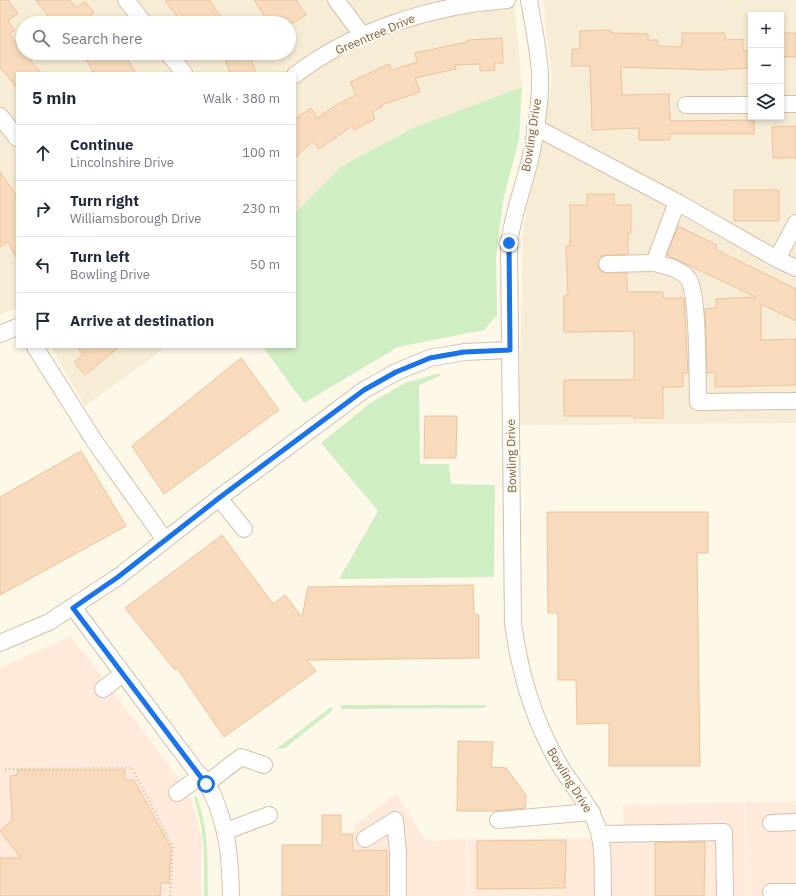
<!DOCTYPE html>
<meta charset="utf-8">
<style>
body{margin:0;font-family:"IBM Plex Sans",sans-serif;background:#f2f2f3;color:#1f2937}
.controls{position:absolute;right:12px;top:12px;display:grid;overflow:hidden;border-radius:0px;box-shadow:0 2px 6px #0003}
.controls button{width:36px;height:36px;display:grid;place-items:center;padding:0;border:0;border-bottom:1px solid #e0e1e3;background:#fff;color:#1f2937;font:20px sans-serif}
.stop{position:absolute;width:12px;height:12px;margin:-9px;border:3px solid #1a73e8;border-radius:50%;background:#fff}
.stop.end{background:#1a73e8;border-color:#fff;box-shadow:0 1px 4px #0008}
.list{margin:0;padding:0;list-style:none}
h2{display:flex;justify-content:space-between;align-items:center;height:52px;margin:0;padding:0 16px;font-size:17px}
h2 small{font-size:13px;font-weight:400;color:#747a83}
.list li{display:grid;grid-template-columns:26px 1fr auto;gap:12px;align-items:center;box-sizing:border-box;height:56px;padding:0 16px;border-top:1px solid #e0e1e3}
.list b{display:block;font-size:15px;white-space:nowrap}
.list p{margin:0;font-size:13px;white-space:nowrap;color:#747a83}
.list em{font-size:13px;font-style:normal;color:#747a83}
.icon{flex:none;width:22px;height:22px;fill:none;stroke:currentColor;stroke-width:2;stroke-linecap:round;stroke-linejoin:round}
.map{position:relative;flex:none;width:796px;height:896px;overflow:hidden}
.search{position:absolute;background:#fff;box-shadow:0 2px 6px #0003;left:16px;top:16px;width:280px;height:44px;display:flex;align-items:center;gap:10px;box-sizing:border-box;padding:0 14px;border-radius:22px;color:#747a83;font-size:15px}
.panel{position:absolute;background:#fff;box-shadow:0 2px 6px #0003;left:16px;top:72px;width:280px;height:276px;border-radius:0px}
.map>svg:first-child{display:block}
.residential{fill:#f7ecd5;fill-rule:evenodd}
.commercial{fill:#ffeadb}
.green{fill:#d0eec4}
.building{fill:#f7dbbc;stroke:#ebc39b}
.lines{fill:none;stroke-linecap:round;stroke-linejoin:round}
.minor-casing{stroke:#d3c1ab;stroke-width:18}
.path{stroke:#dcbe9e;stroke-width:2.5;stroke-dasharray:1 3;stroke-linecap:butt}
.minor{stroke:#fff;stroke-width:16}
.route{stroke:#1a73e8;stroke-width:5}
.labels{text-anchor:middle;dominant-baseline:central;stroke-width:4;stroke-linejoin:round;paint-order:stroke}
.street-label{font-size:12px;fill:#7c6148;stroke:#fffbf0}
</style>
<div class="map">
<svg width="796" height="896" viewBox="0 0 796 896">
<rect width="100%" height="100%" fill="#fef8e8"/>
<!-- residential -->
<g class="residential">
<path d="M0,0H514L522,87L415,127L342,166L295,213V73H17V308L0,315ZM23,23H289V53H23Z"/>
<path d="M543,0H796V423L519,425L523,228L552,81ZM751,15H781V117H751Z"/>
<path d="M51,347H166L85,406Z"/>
</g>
<!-- commercial -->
<g class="commercial">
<path d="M71,636L189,792L198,822L202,841L201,896H0V668Z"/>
<path d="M396,794L426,841L466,839L468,896H354V826Z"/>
<path d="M796,801V896H747L745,802Z"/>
<path d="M744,802L746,896H469L468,839L624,838L623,805Z"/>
</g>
<!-- green -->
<g class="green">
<path d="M522,87L519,139L503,201L496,258L497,315L484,330L398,347L304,403L263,347H295V213L342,166L415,127Z"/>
<path d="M439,373L440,376L419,385L420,464H449L451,484L495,485L494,577L339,579L378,511L321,443L369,404L405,383Z"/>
<path d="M341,705H486V708L341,709Z"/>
<path d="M331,707L333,710L285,748L275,750Z"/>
<path d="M196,795C210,831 207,858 208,896H204C204,860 206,834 194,799Z"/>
</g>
<!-- building -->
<g class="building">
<path d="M0,0H8L18,14L8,20L15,30L9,34L41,73H17V88L0,67Z"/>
<path d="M36,0H70L76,8L85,1L94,13L81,23H53Z"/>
<path d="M165,0H209L226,23H182Z"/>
<path d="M254,0H296L306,15L293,23H269Z"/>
<path d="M611,30V33L648,34V40H658V46L682,47V33H725V40L743,39V51H751V68L707,70L621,67L622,95L669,94L670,121L754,120V134H670V140H639V128L592,130L590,66H572V49H580V31Z"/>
<rect x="781" y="33" width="15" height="24"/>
<path d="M502,38L503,63H494L495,70L480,71V64L455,65L456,69L415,78L420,92L381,105L382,107L372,112L375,119L354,130L352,126L319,149L313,141L295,157V119L311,108L318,118L336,105L356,95L350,82L389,64L392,70L417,62L415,53L467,42V40Z"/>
<path d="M82,53H108L112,60L124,53L136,73H90L93,71Z"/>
<path d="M223,53H249L256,73H230Z"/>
<path d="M796,126V158H773L772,127Z"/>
<path d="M0,172L17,196V259L8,242L0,247Z"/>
<rect x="734" y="190" width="45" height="31"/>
<path d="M587,194H614V205H631V233H628V254L602,256L598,264L599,269L607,273H627V292H663V298H684L688,373H683V387H663V418H634V416H564V380H634V331L564,332V296L568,295L566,246H570V205H587Z"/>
<path d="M678,226L717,245L715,249L796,289V321L761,304V340L796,339V385L715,387V372L707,373L705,309L716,308V299L756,297L667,255Z"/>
<path d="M77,347H119L85,375L74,362L83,355Z"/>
<path d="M241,358L279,410L164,494L132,446Z"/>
<path d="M425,416H457L456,458H424Z"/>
<path d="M81,451L126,526L0,595V497Z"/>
<path d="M547,512H708V553H697L700,766H609V723L577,724L576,680H558V613H548Z"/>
<path d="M222,535L273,604L285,595L302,617L308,587L473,585L474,614L479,615V658L307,660L316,671L224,737L177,668L175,670L125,608Z"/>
<path d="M458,741L493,742L491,767L506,768L526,795L525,808L495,811H457Z"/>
<path d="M18,770H125V780H134L171,848L169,883H161L160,896H0V858H21L0,831L12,820L10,776L17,775Z"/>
<path d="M322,815H341V834H353V851L387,850V896H282V845H322Z"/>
<path d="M566,840L565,888L477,889V841Z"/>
<path d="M705,842L704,896H655V843Z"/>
</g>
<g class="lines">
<!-- minor casing -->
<g class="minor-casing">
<g id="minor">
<path d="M126,0L144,23"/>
<path d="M336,0L363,36"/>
<path d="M529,0C533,25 539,50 540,75C541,99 535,136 530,160C523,188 513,214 509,243L513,623C520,674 533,719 559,764C571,785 589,803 597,826C605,848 602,873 603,896"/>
<path d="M168,53L184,73"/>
<path d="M295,75C353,30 435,5 507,0"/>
<path d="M781,104H796"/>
<path d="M686,105H751"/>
<path d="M0,116L17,138"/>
<path d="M535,127L677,202L777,259L796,268"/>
<path d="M677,202L654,263C666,266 681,268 689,280C699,298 697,377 698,402L796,401"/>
<path d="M777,259L796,223"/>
<path d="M607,264L654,263"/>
<path d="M0,334L17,327"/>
<path d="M35,347L95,442L165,540"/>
<path d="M219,498L244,529"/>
<path d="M73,607L211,791C228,827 230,857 231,896"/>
<path d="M0,643L49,622L118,577L219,498L364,390L396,372L430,358L464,352L510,350"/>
<path d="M103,689L123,674"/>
<path d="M206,784L241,757L264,765"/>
<path d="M177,793L201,776"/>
<path d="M498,820L592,812"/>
<path d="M771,823L796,822"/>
<path d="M226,831L269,815"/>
<path d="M600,834L724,832L725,896"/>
<path d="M365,839L395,820L398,853V896"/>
<path d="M771,892H796"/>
</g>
</g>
<!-- path -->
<path class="path" d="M5,769L132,768L173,847L170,896"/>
<!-- minor -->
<use href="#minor" class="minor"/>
</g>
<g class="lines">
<!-- route -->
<path class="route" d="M206,784L73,608L118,577L219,498L364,390L396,372L430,358L464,352L510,350L509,243"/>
</g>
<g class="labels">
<!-- street labels -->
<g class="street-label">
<text transform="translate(375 34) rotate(-23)">Greentree Drive</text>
<text transform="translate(531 135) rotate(-81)">Bowling Drive</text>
<text transform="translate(511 456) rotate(-91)">Bowling Drive</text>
<text transform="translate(570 780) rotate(58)">Bowling Drive</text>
</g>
</g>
</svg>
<div class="controls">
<button>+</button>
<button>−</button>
<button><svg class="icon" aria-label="layers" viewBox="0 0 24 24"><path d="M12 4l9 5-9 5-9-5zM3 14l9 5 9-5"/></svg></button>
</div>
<div class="stop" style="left:206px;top:784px"></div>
<div class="stop end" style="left:509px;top:243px"></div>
<div class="search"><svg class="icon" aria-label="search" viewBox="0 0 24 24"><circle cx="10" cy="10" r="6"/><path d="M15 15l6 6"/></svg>Search here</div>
<section class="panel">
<h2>5 min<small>Walk · 380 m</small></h2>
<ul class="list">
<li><svg class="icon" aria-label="ahead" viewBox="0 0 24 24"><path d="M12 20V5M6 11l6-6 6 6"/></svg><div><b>Continue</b><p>Lincolnshire Drive</p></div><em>100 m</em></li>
<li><svg class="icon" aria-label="right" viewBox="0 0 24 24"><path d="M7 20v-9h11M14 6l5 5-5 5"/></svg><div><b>Turn right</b><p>Williamsborough Drive</p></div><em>230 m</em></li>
<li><svg class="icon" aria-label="left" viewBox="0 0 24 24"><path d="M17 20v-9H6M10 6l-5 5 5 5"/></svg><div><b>Turn left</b><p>Bowling Drive</p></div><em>50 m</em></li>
<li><svg class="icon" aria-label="arrive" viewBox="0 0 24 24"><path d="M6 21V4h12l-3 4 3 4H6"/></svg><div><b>Arrive at destination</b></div></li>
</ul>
</section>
</div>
